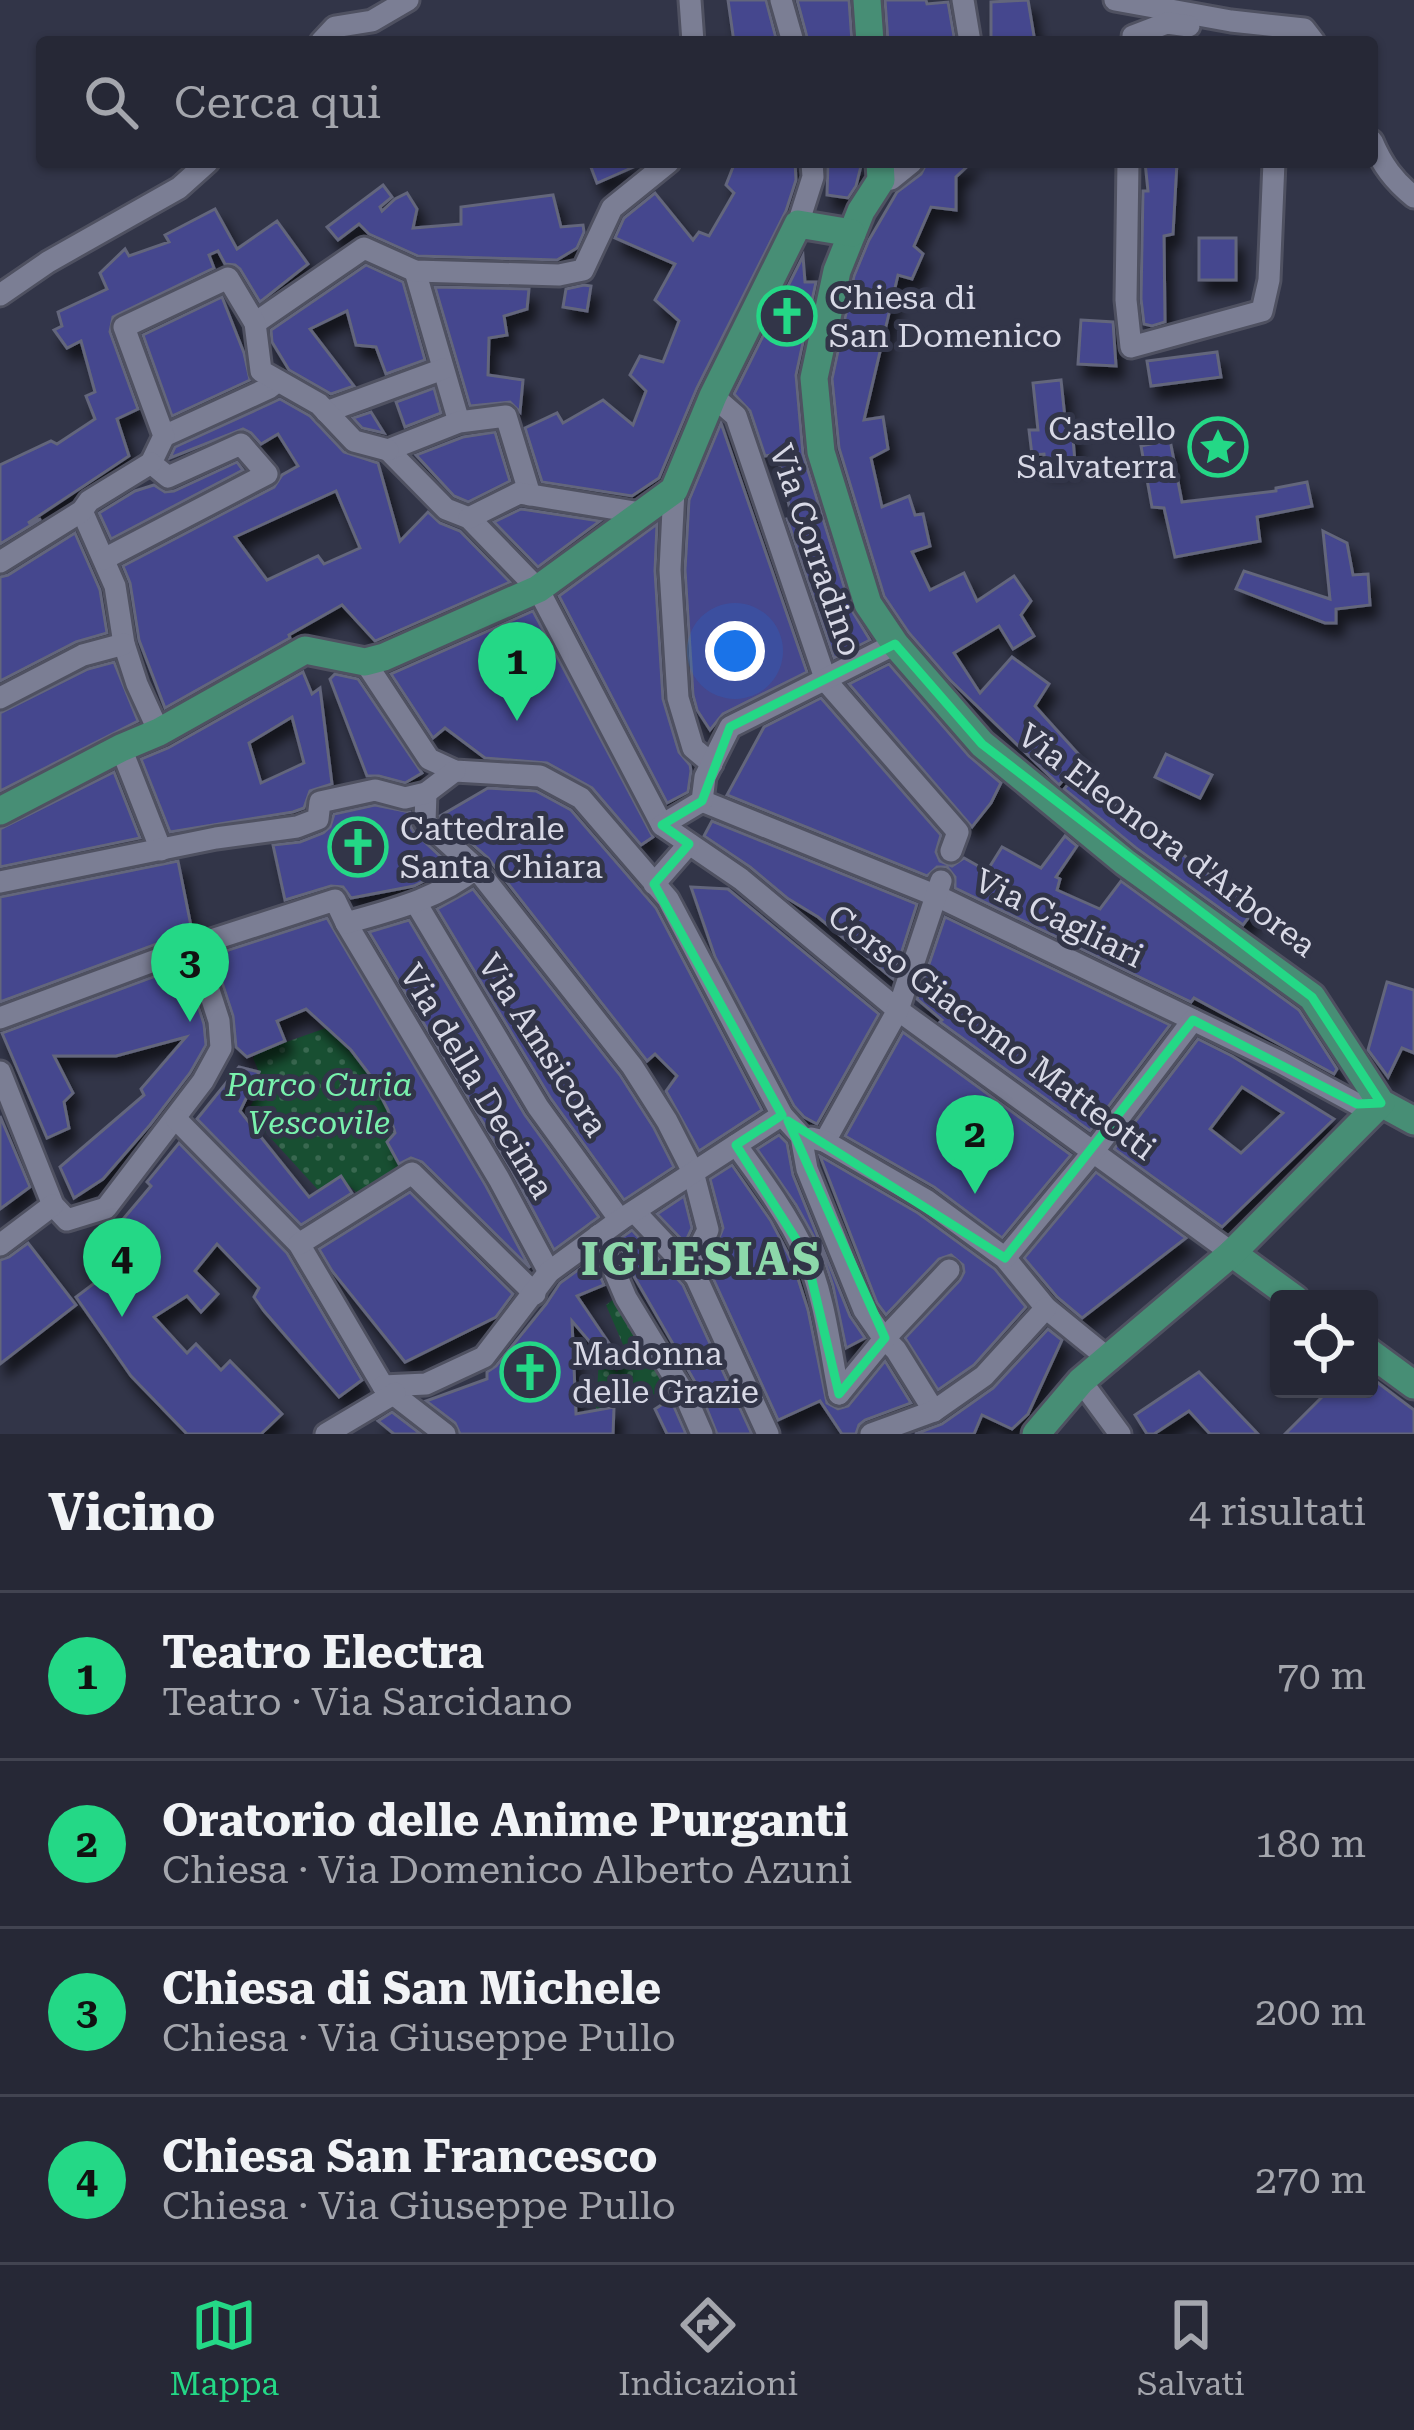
<!DOCTYPE html>
<html lang="it">
<meta charset="utf-8">
<style>
body{margin:0;font-family:"Roboto Serif",serif;background:#323442;color:#f1f3f6}
.controls{position:absolute;right:36px;bottom:36px;display:grid;overflow:hidden;border-radius:12px;box-shadow:0 3px 9px #0004}
.controls button{width:108px;height:108px;display:grid;place-items:center;padding:0;border:0;border-bottom:3px solid #424451;background:#262836;color:#f1f3f6;font:60px sans-serif}
.you{position:absolute;left:735px;top:651px;width:42px;height:42px;margin:-30px;border:9px solid #fff;border-radius:50%;background:#1a73e8;box-shadow:0 0 0 18px #1a73e833}
.badge{display:grid;place-items:center;width:78px;height:78px;border-radius:50%;background:#24d886;color:#111;font-size:39px;font-weight:700}
.pin{position:absolute;translate:-50% -99px;filter:drop-shadow(0 3px 6px #0008)}
.pin::after{content:'';position:absolute;top:63px;width:42px;height:36px;background:inherit;clip-path:polygon(0 0,100% 0,50% 100%)}
.list{margin:0;padding:0;list-style:none}
h2{display:flex;justify-content:space-between;align-items:center;height:156px;margin:0;padding:0 48px;font-size:51px}
h2 small{font-size:39px;font-weight:400;color:#a4a6ad}
.list li{display:grid;grid-template-columns:78px 1fr auto;gap:36px;align-items:center;box-sizing:border-box;height:168px;padding:0 48px;border-top:3px solid #424451}
.list b{display:block;font-size:45px;white-space:nowrap}
.list p{margin:0;font-size:39px;white-space:nowrap;color:#a4a6ad}
.list em{font-size:39px;font-style:normal;color:#a4a6ad}
.icon{flex:none;width:66px;height:66px;fill:none;stroke:currentColor;stroke-width:2;stroke-linecap:round;stroke-linejoin:round}
.map{position:relative;flex:none;width:1414px;height:1434px;overflow:hidden}
.search{position:absolute;background:#262836;box-shadow:0 3px 9px #0004;left:36px;right:36px;top:36px;height:132px;display:flex;align-items:center;gap:30px;box-sizing:border-box;padding:0 42px;border-radius:12px;color:#a4a6ad;font-size:45px}
.sheet{height:828px;background:#262836}
nav{display:flex;justify-content:space-around;align-items:center;box-sizing:border-box;height:168px;border-top:3px solid #424451;background:#262836;font-size:33px;color:#a4a6ad}
nav a{display:grid;justify-items:center;gap:6px}
nav .on{color:#24d886}
.map>svg:first-child{display:block}
.park{fill:url(#park-dots)}
.building{fill:#44468e;stroke:#63667b;stroke-width:3;fill-rule:evenodd;filter:url(#shadow)}
.lines{fill:none;stroke-linecap:round;stroke-linejoin:round}
.minor-casing{stroke:#4f5161;stroke-width:27}
.major-casing{stroke:#4f5161;stroke-width:33}
.minor{stroke:#7b7e94;stroke-width:21}
.major{stroke:#478e75;stroke-width:27}
.marked{fill:none;stroke:#24d886;stroke-width:9;stroke-linejoin:round}
.labels{text-anchor:middle;dominant-baseline:central;stroke-width:10;stroke-linejoin:round;paint-order:stroke}
.poi-label{font-size:33px;fill:#d8d9e6;stroke:#323548;text-anchor:start}
.street-label{font-size:33px;fill:#d8d9e6;stroke:#323548}
.park-label{font-size:33px;font-style:italic;fill:#79f1ad;stroke:#323548}
.district-label{font-size:45px;font-weight:bold;letter-spacing:3px;fill:#8dd8aa;stroke:#323548}
</style>
<div class="map">
<svg width="1414" height="1434" viewBox="0 0 1414 1434">
<defs>
<pattern id="park-dots" width="8" height="8" patternUnits="userSpaceOnUse" patternTransform="scale(3)"><rect width="8" height="8" fill="#184f32"/><path d="M2 2h.1M6 6h.1" fill="none" stroke="#396850" stroke-width="1.8" stroke-linecap="round"/></pattern>
<filter id="shadow"><feDropShadow dx="7" dy="12" stdDeviation="6" flood-color="#0009"/></filter>
</defs>
<rect width="100%" height="100%" fill="#323548"/>
<!-- park -->
<g class="park">
<path d="M326,1028C360,1058 382,1089 395,1133L387,1143L406,1172L357,1193L340,1177L320,1192L247,1112L266,1078L259,1072L253,1058L258,1052Z"/>
<path d="M621,1293L675,1382L662,1388V1392L596,1410L599,1357L617,1372L628,1356L606,1305Z"/>
</g>
<!-- building -->
<g class="building">
<path d="M728,0H766L777,42H734Z"/>
<path d="M797,0H849L852,42H831V38L808,41Z"/>
<path d="M885,0H926L927,4L948,2L955,42H888Z"/>
<path d="M1028,0L1035,42H991V2Z"/>
<path d="M589,162H645L597,183Z"/>
<path d="M735,162H795L796,180L786,211L697,388L659,478L632,496L542,482L525,428L557,413L563,423L603,400L633,425L646,391L630,375L640,356L663,362L679,321L655,300L675,264L615,238L624,218L655,193L693,240L699,232L709,236L734,193L726,185Z"/>
<path d="M828,162H862L856,186L848,198L827,195Z"/>
<path d="M927,162H972L956,177V210L931,207L914,246L923,254L912,279L898,275L864,420L883,417L888,449L871,458L882,507L909,496L915,515L923,514L930,546L912,552L930,590L964,573L977,601L1014,576L1031,601L1021,615L1034,636L1013,649L999,626L954,653L980,693L1012,657L1049,684L1035,706L1082,758L1059,785L950,680L909,633L884,596L839,448L832,379L854,276L869,240L897,192L921,174Z"/>
<path d="M1145,162H1177L1173,234L1164,236L1165,322L1152,326L1144,324L1141,299L1143,191H1148Z"/>
<path d="M383,185L392,197L380,207L382,211L395,199L407,193L417,209L413,228L461,224V207L553,195L561,227L583,225L584,232L577,248L557,260L418,256L369,234L359,224L338,240L327,227Z"/>
<path d="M215,209L237,249L277,221L308,264L260,302L240,269L235,265L225,264L218,251L209,255L214,268L113,317L110,332L138,409L117,419L129,456L28,523L41,519L0,544V465L51,441L57,444L95,419L86,396L95,392L81,341L67,348L54,330L62,326L58,312L107,289L100,273L125,249L129,256L169,242L165,235Z"/>
<rect x="1199" y="238" width="37" height="42"/>
<path d="M803,256L805,282H816L796,375L803,454L851,609L870,640L834,658L787,519L792,518L777,454L765,456L750,411L734,394Z"/>
<path d="M366,265L403,282L425,360L386,374L376,347L356,345L347,311L310,329L354,386L331,394L289,370L272,342L271,330Z"/>
<path d="M584,285L591,286L587,311L563,307L566,289Z"/>
<path d="M435,287L529,289L527,309L504,316L507,335L489,338L488,375L523,380L520,412L510,402L470,406Z"/>
<path d="M222,297L244,353L250,380L172,416L143,335Z"/>
<path d="M1081,320L1113,322L1116,366L1078,364Z"/>
<path d="M1217,352L1221,377L1151,386L1147,361Z"/>
<path d="M1061,380L1066,428L1072,427L1075,462L1045,465L1044,454L1032,455L1029,430H1038L1033,383Z"/>
<path d="M434,388L441,413L405,427L396,402Z"/>
<path d="M280,399L310,416L344,452L378,463L400,541L428,512L440,523L460,531L510,582L375,641L342,605L289,635L290,638L165,708L139,640L130,583L123,566L274,487L282,475L298,466L278,434L261,444L251,433L243,429L170,458L175,447ZM336,491L360,548L324,564L318,556L267,580L235,537Z"/>
<path d="M371,412L384,433L362,428L353,418Z"/>
<path d="M721,423L807,672L723,714L710,730L697,710L693,695L685,570L689,500Z"/>
<path d="M495,432L510,481L468,502L454,496L416,455L463,437Z"/>
<path d="M1170,440L1182,502L1276,491V488L1307,482L1312,506L1257,517L1260,541L1175,557L1164,508L1152,507L1141,446Z"/>
<path d="M237,462L243,470L111,539L99,513L135,491L154,485L165,492L174,491Z"/>
<path d="M521,509L528,510L600,521L538,567L494,522Z"/>
<path d="M657,524L655,571L663,699L679,752L690,765L691,771L688,792L667,803L559,596Z"/>
<path d="M1323,531L1347,543L1353,575L1368,574L1370,605L1336,609V623H1325L1236,589L1244,571L1330,599Z"/>
<path d="M75,533L100,590L107,633L76,642L0,681V577L8,575Z"/>
<path d="M533,611L653,837L641,845L592,788L547,763L485,758L445,728L433,738L391,674Z"/>
<path d="M114,662L138,721L0,791V713L88,669Z"/>
<path d="M889,664L969,756L1001,783L991,803L972,827L849,684Z"/>
<path d="M303,672L312,694L320,688L332,784L310,791L304,808L293,812L170,832L141,759L168,748ZM292,717L304,763L261,783L249,743Z"/>
<path d="M335,674L358,679L422,773L405,783L379,776H367L330,679Z"/>
<path d="M821,698L941,835L936,852L940,861L952,866L964,858L987,871L1002,847L1041,868L1065,836L1077,846L1056,877L1060,879L1057,890L1100,909L1121,881L1299,1010L1337,1069L1334,1074L1194,998L1191,1002L955,888V877L947,867H937L927,876L727,795L764,727Z"/>
<path d="M1166,754L1212,775L1200,798L1155,777Z"/>
<path d="M114,772L140,838L0,867V829Z"/>
<path d="M1071,781L1111,811L1116,804L1255,909L1243,925L1136,848L1064,789Z"/>
<path d="M488,788L536,791L571,810L656,908L762,1110L699,1151L666,1091L677,1076L655,1054L647,1061L488,858L440,816Z"/>
<path d="M375,805L410,812L411,827L414,832L452,867L414,886L351,898L343,887L331,886L285,900L273,845L300,842L323,833L330,827L334,814Z"/>
<path d="M712,821L917,904L893,979L818,917L787,898L750,867L704,836Z"/>
<path d="M178,861L192,931L0,1002V897Z"/>
<path d="M691,887L728,889L879,1014L817,1124L804,1117L794,1106L715,957Z"/>
<path d="M473,889L620,1075L654,1128L674,1167L624,1200L551,1099L437,909Z"/>
<path d="M945,917L1170,1025L1090,1131L940,1022L942,1020L917,999Z"/>
<path d="M327,918L486,1186L530,1268L422,1162L411,1158L399,1164L387,1142L395,1133L388,1110L370,1075L351,1050L306,1009L277,1021L285,1041L247,1057L236,1047L233,1016L213,955Z"/>
<path d="M409,920L525,1115L599,1217L554,1250L512,1171L369,932Z"/>
<path d="M185,965L204,1024L206,1045L190,1073L150,1125L103,1179L74,1198L60,1167L144,1095L141,1089L186,1037L116,1056H54L73,1093L64,1102L69,1128L47,1138L2,1033Z"/>
<path d="M1387,982L1414,990V1053L1402,1048L1388,1077L1368,1050Z"/>
<path d="M903,1032L1071,1155L1002,1238L934,1187L845,1136Z"/>
<path d="M1198,1039L1232,1056L1334,1119L1222,1227L1114,1149ZM1242,1087L1283,1113L1241,1153L1210,1129Z"/>
<path d="M239,1067L259,1072L240,1111L309,1197L341,1176L352,1193L301,1225L197,1119Z"/>
<path d="M0,1116L30,1187L0,1209Z"/>
<path d="M779,1135L787,1143L793,1175L850,1316L865,1338L846,1348L833,1286L821,1250L796,1205L757,1149Z"/>
<path d="M179,1143L287,1253L362,1380L339,1397L264,1311L254,1297L259,1288L217,1244L195,1271L218,1294L201,1312L187,1296L154,1317L187,1353L196,1344L221,1370L230,1361L282,1414L261,1434H187L131,1376L76,1297L117,1266L102,1244L151,1186L147,1182Z"/>
<path d="M820,1156L918,1213L995,1269L1026,1307L974,1365L938,1390L905,1338L960,1280L964,1272L963,1265L951,1255L939,1259L886,1315L877,1303Z"/>
<path d="M732,1165L771,1221L793,1263L808,1310L827,1403L838,1409L848,1406L885,1361L911,1403L865,1420L859,1425L856,1434H842L820,1401L778,1420L711,1274V1258L723,1228L710,1179Z"/>
<path d="M1096,1172L1186,1238L1082,1318L1057,1297L1024,1258Z"/>
<path d="M410,1192L513,1294L496,1317L405,1362L332,1271L319,1249Z"/>
<path d="M684,1196L692,1228L685,1243L657,1214Z"/>
<path d="M632,1230L683,1285L752,1434H717L699,1389L632,1273L618,1240Z"/>
<path d="M28,1243L76,1305L0,1364V1260L9,1257Z"/>
<path d="M593,1259L604,1285L577,1296L621,1361L612,1368L572,1321L576,1414L614,1407L613,1434H460L455,1423L426,1401L487,1379V1372L496,1366L546,1304L560,1283Z"/>
<path d="M1048,1329L1062,1340L1028,1414L1012,1429L982,1415L974,1434H915L942,1424L993,1388Z"/>
<path d="M1199,1372L1258,1434H1210L1189,1411L1154,1434H1147L1135,1415Z"/>
<path d="M1369,1376L1414,1410V1434H1285L1330,1389H1369Z"/>
<path d="M661,1388L672,1402L686,1434H667L655,1409L666,1402Z"/>
<path d="M392,1412L421,1434H394L378,1421Z"/>
</g>
<g class="lines">
<!-- minor casing -->
<g class="minor-casing">
<g id="minor">
<path d="M690,0L693,42"/>
<path d="M781,0L793,42"/>
<path d="M963,0L970,42"/>
<path d="M1115,0L1231,21L1304,29L1314,42"/>
<path d="M321,42L335,27L372,21L408,0"/>
<path d="M1133,42V36L1167,23L1189,26"/>
<path d="M1372,141C1382,165 1394,181 1414,197"/>
<path d="M1128,162L1126,300L1131,347L1262,311L1269,280L1274,162"/>
<path d="M881,180L891,179L912,162"/>
<path d="M798,224L813,177L812,162"/>
<path d="M415,271L459,422"/>
<path d="M0,295L48,262L179,188L208,162"/>
<path d="M255,323L364,248L415,271L559,275L583,270L612,208L669,162"/>
<path d="M713,396L736,416L826,681L958,832L951,851"/>
<path d="M326,412L443,369"/>
<path d="M164,436L269,388L278,381"/>
<path d="M388,450L446,509L469,518L538,589L662,825L741,879L898,1010L1232,1253"/>
<path d="M388,450L459,422L506,416L530,495"/>
<path d="M151,463L164,436L124,327L228,278L255,323L261,371L319,404L354,441L388,450"/>
<path d="M674,490L670,570L678,698L693,748L712,764"/>
<path d="M82,511L115,586L124,644L137,684L159,732"/>
<path d="M469,518L519,493L641,513"/>
<path d="M104,559L267,474L241,444L168,477L151,463"/>
<path d="M0,562L82,511L89,501L151,463"/>
<path d="M365,662L429,759L455,771L540,776L581,798L668,899L782,1115L801,1136L807,1169L864,1310L882,1336L896,1350L934,1411"/>
<path d="M0,698L83,655L124,644"/>
<path d="M121,748L161,850"/>
<path d="M426,793L425,822L476,868L632,1066L667,1121L693,1172L708,1230L696,1254V1277"/>
<path d="M702,801L937,896L1280,1062L1357,1104L1381,1103"/>
<path d="M662,825L702,801L705,777L730,727L895,644"/>
<path d="M0,882L216,838L297,827L318,819L320,802L375,790L405,798L426,793L455,771"/>
<path d="M654,884L689,844"/>
<path d="M416,903L538,1107L620,1220"/>
<path d="M346,923L499,1179L549,1272"/>
<path d="M0,1018L202,943L335,900L346,923C392,910 438,899 476,868"/>
<path d="M0,1072L53,1205L67,1220L106,1208L203,1081L221,1048L219,1021L195,947"/>
<path d="M176,1119L299,1244L383,1386L445,1434"/>
<path d="M811,1138L824,1141L829,1134L898,1010L941,881"/>
<path d="M824,1141L926,1200L1005,1258L1046,1308L1110,1360"/>
<path d="M736,1145C762,1180 789,1217 807,1257C825,1299 830,1349 839,1394"/>
<path d="M635,1212L696,1277L768,1434"/>
<path d="M599,1235L626,1298L685,1395L702,1434"/>
<path d="M299,1244L412,1173L535,1294"/>
<path d="M0,1245L53,1205"/>
<path d="M1005,1258L1093,1152L1193,1020"/>
<path d="M1081,1381L1120,1434"/>
<path d="M383,1386L426,1384L484,1357L549,1272L620,1220L782,1115"/>
<path d="M839,1394L885,1338L949,1270"/>
<path d="M326,1434L395,1393"/>
<path d="M871,1434L934,1411L984,1376L1046,1308"/>
</g>
</g>
<!-- major casing -->
<g class="major-casing">
<g id="major">
<path d="M867,0L870,42"/>
<path d="M880,162L881,180L861,211L837,271L814,378L821,452L868,604L895,644L982,744L1125,862L1312,997L1381,1103L1414,1121"/>
<path d="M0,811L121,748L159,732L305,650L365,662L384,657L538,589L674,490L713,396L798,224L852,233"/>
<path d="M1232,1253L1295,1299"/>
<path d="M1369,1352L1414,1385"/>
<path d="M1036,1434L1081,1381L1232,1253L1381,1103"/>
</g>
</g>
<!-- minor -->
<use href="#minor" class="minor"/>
<!-- major -->
<use href="#major" class="major"/>
</g>
<!-- marked area -->
<path class="marked" d="M895,644L982,744L1312,997L1381,1103L1357,1104L1193,1020L1005,1258L788,1121L885,1338L839,1394L806,1255L736,1145L782,1115L654,884L689,844L662,825L702,801L730,727Z"/>
<!-- icons -->
<defs>
<g id="church-ring" transform="scale(3)"><circle r="9.5" fill="#323548" stroke="#24d886" stroke-width="1.5"/><path d="M-1.2-6h2.4v3.5h3.3v2.4h-3.3V6h-2.4V-.1h-3.3v-2.4h3.3Z" fill="#24d886"/></g>
<g id="sight-ring" transform="scale(3)"><circle r="9.5" fill="#323548" stroke="#24d886" stroke-width="1.5"/><path d="M0-6L1.8-2.2L6-1.7L2.9 1.2L3.7 5.4L0 3.3L-3.7 5.4L-2.9 1.2L-6-1.7L-1.8-2.2Z" fill="#24d886"/></g>
</defs>
<g fill-rule="evenodd">
<use href="#church-ring" x="787" y="316"/>
<use href="#sight-ring" x="1218" y="447"/>
<use href="#church-ring" x="358" y="847"/>
<use href="#church-ring" x="530" y="1372"/>
</g>
<g class="labels">
<!-- poi labels -->
<g class="poi-label">
<text x="829" y="297">Chiesa di<tspan x="829" dy="38">San Domenico</tspan></text>
<text x="1176" y="428" text-anchor="end">Castello<tspan x="1176" dy="38">Salvaterra</tspan></text>
<text x="400" y="828">Cattedrale<tspan x="400" dy="38">Santa Chiara</tspan></text>
<text x="572" y="1353">Madonna<tspan x="572" dy="38">delle Grazie</tspan></text>
</g>
<!-- street labels -->
<g class="street-label">
<text transform="translate(816 550) rotate(71)">Via Corradino</text>
<text transform="translate(1167 840) rotate(37)">Via Eleonora d'Arborea</text>
<text transform="translate(1059 918) rotate(26)">Via Cagliari</text>
<text transform="translate(992 1032) rotate(37)">Corso Giacomo Matteotti</text>
<text transform="translate(543 1045) rotate(57)">Via Amsicora</text>
<text transform="translate(477 1081) rotate(59)">Via della Decima</text>
</g>
<!-- park labels -->
<g class="park-label">
<text x="319" y="1084">Parco Curia<tspan x="319" dy="38">Vescovile</tspan></text>
</g>
<!-- district labels -->
<g class="district-label">
<text x="702" y="1259">IGLESIAS</text>
</g>
</g>
</svg>
<div class="controls">
<button><svg class="icon" aria-label="locate" viewBox="0 0 24 24"><circle cx="12" cy="12" r="6"/><path d="M12 2v4M12 18v4M2 12h4M18 12h4"/></svg></button>
</div>
<div class="you"></div>
<div class="pin badge" style="left:517px;top:721px">1</div>
<div class="pin badge" style="left:975px;top:1194px">2</div>
<div class="pin badge" style="left:190px;top:1022px">3</div>
<div class="pin badge" style="left:122px;top:1317px">4</div>
<div class="search"><svg class="icon" aria-label="search" viewBox="0 0 24 24"><circle cx="10" cy="10" r="6"/><path d="M15 15l6 6"/></svg>Cerca qui</div>
</div>
<section class="sheet">
<h2>Vicino<small>4 risultati</small></h2>
<ul class="list">
<li><span class="badge">1</span><div><b>Teatro Electra</b><p>Teatro · Via Sarcidano</p></div><em>70 m</em></li>
<li><span class="badge">2</span><div><b>Oratorio delle Anime Purganti</b><p>Chiesa · Via Domenico Alberto Azuni</p></div><em>180 m</em></li>
<li><span class="badge">3</span><div><b>Chiesa di San Michele</b><p>Chiesa · Via Giuseppe Pullo</p></div><em>200 m</em></li>
<li><span class="badge">4</span><div><b>Chiesa San Francesco</b><p>Chiesa · Via Giuseppe Pullo</p></div><em>270 m</em></li>
</ul>
</section>
<nav>
<a class="on"><svg class="icon" aria-label="map" viewBox="0 0 24 24"><path d="M3 6l6-2 6 2 6-2v14l-6 2-6-2-6 2zM9 4v14M15 6v14"/></svg>Mappa</a>
<a><svg class="icon" aria-label="directions" viewBox="0 0 24 24"><path d="M12 3l9 9-9 9-9-9zM9 14v-3h6M13 9l2 2-2 2"/></svg>Indicazioni</a>
<a><svg class="icon" aria-label="saved" viewBox="0 0 24 24"><path d="M7 4h10v16l-5-4-5 4z"/></svg>Salvati</a>
</nav>
